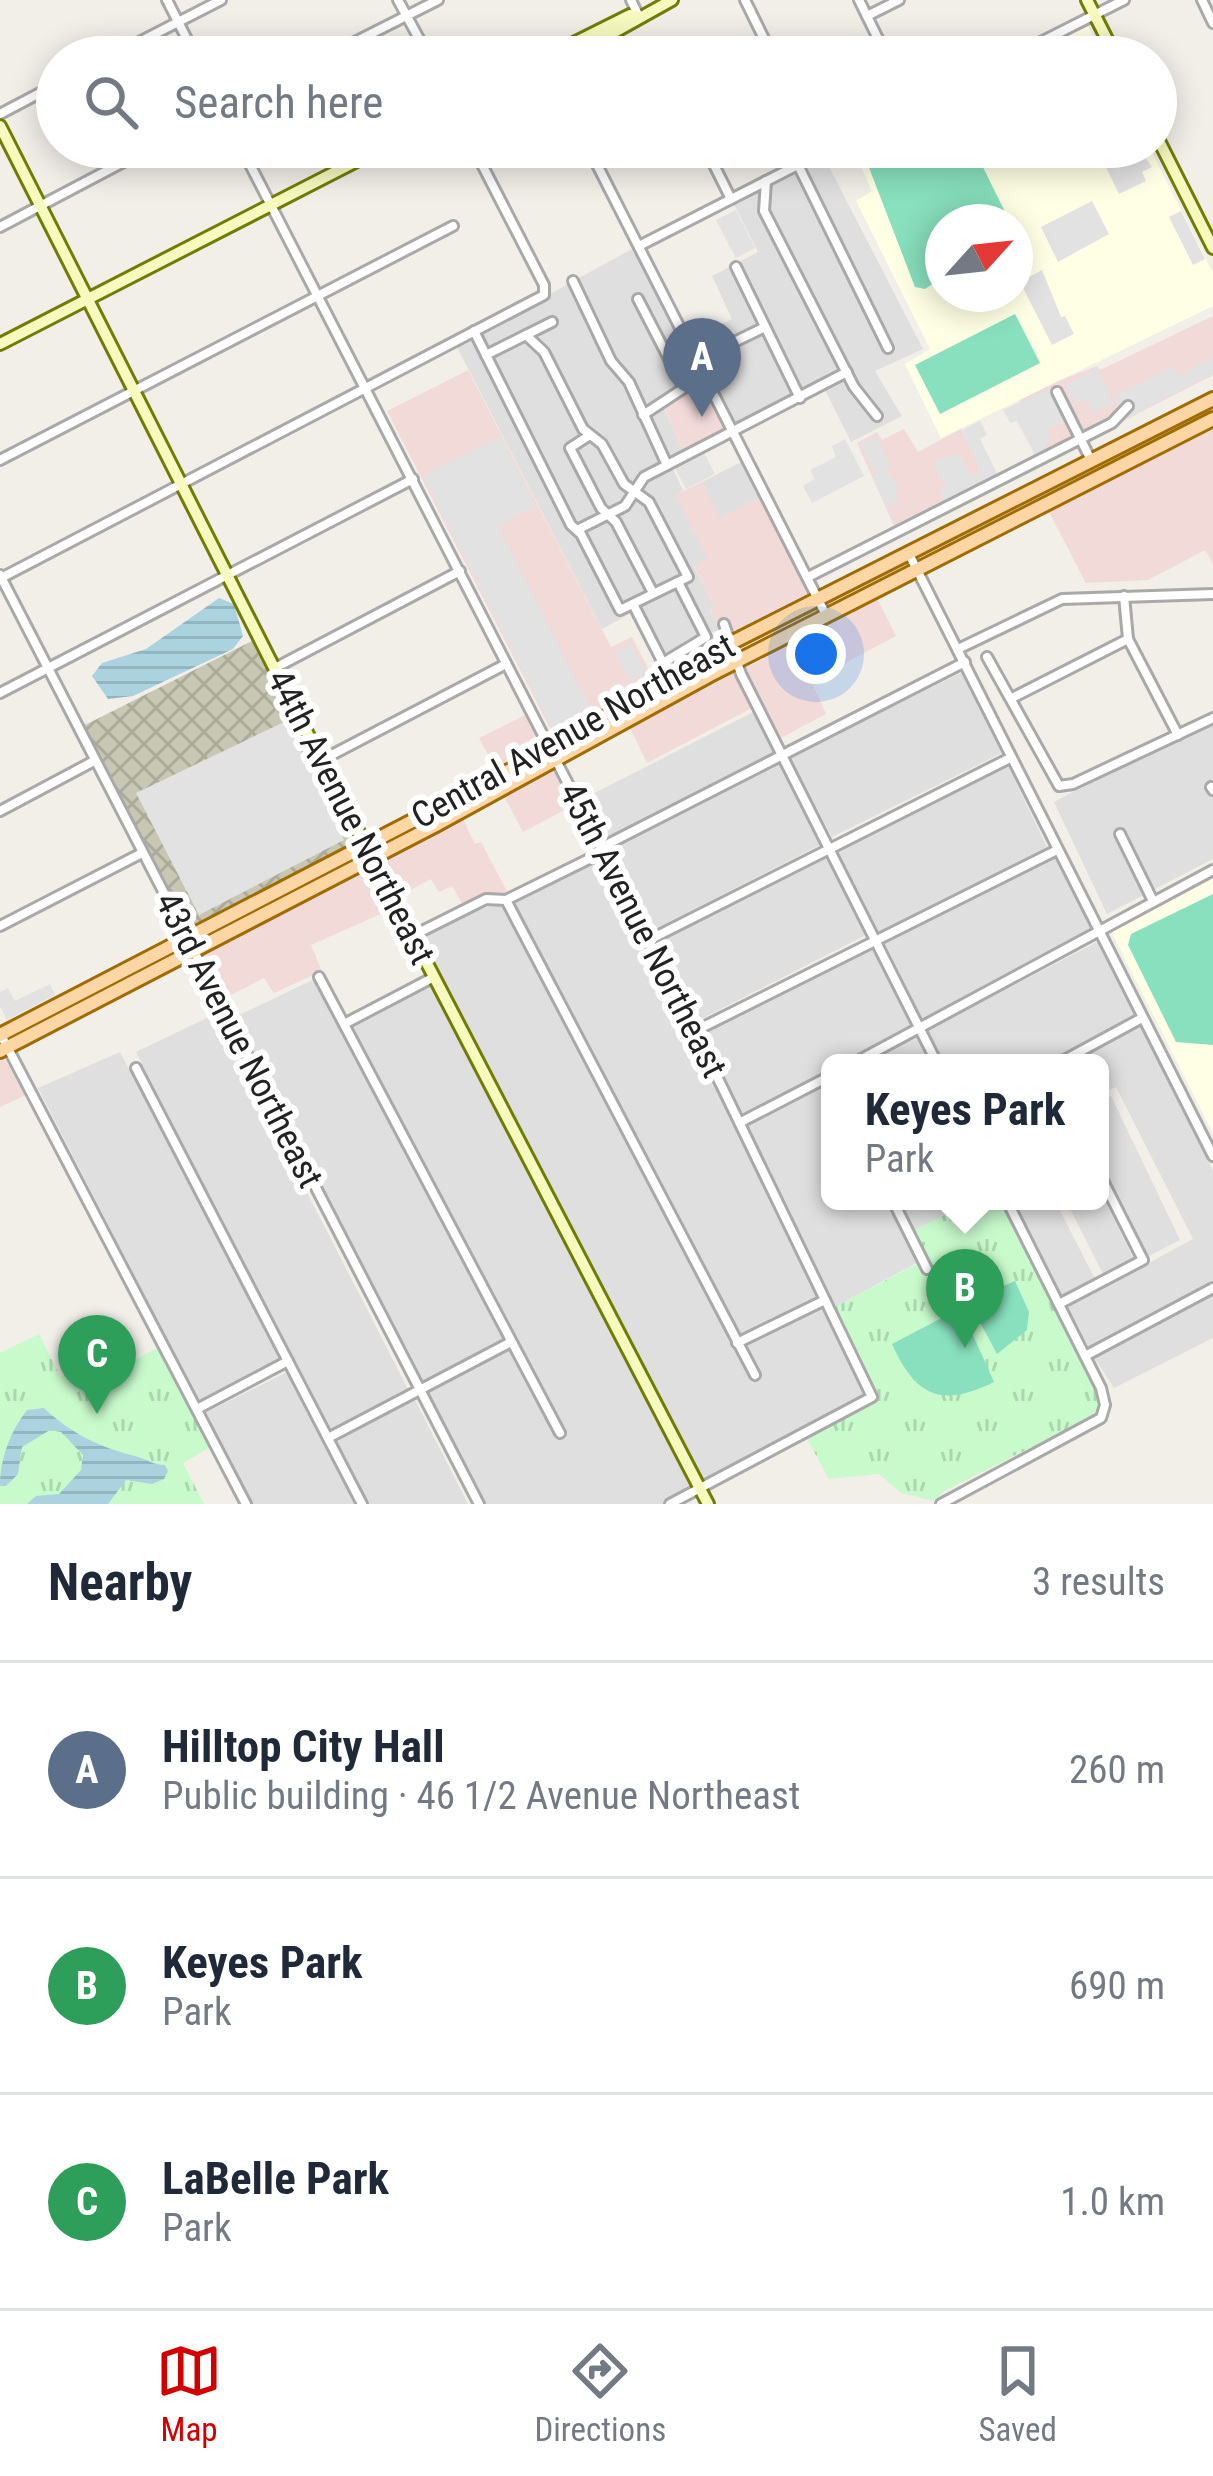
<!DOCTYPE html>
<meta charset="utf-8">
<style>
body{margin:0;font-family:"Roboto Condensed",sans-serif;background:#f6f6f7;color:#1f2937}
.compass{position:absolute;left:925px;top:204px;width:108px;height:108px;border-radius:50%;background:#fff;box-shadow:0 6px 30px #0003;rotate:63deg}
.you{position:absolute;left:816px;top:654px;width:42px;height:42px;margin:-30px;border:9px solid #fff;border-radius:50%;background:#1a73e8;box-shadow:0 0 0 18px #1a73e833}
.badge{display:grid;place-items:center;width:78px;height:78px;border-radius:50%;background:#d40000;color:#fff;font-size:39px;font-weight:700}
.pin{position:absolute;translate:-50% -99px;filter:drop-shadow(0 3px 6px #0008)}
.pin::after{content:'';position:absolute;top:63px;width:42px;height:36px;background:inherit;clip-path:polygon(0 0,100% 0,50% 100%)}
.popup{position:absolute;left:821px;top:1054px;width:288px;height:156px;box-sizing:border-box;display:grid;place-content:center;border-radius:18px;background:#fff;filter:drop-shadow(0 3px 9px #0005);font-size:39px;white-space:nowrap;color:#747a83}
.popup b{font-size:45px;color:#1f2937}
.popup::after{content:'';position:absolute;left:50%;top:100%;margin-left:-24px;border:24px solid transparent;border-top-color:#fff}
.list{margin:0;padding:0;list-style:none}
h2{display:flex;justify-content:space-between;align-items:center;height:156px;margin:0;padding:0 48px;font-size:51px}
h2 small{font-size:39px;font-weight:400;color:#747a83}
.list li{display:grid;grid-template-columns:78px 1fr auto;gap:36px;align-items:center;box-sizing:border-box;height:216px;padding:0 48px;border-top:3px solid #e0e1e3}
.list b{display:block;font-size:45px;white-space:nowrap}
.list p{margin:0;font-size:39px;white-space:nowrap;color:#747a83}
.list em{font-size:39px;font-style:normal;color:#747a83}
.icon{flex:none;width:66px;height:66px;fill:none;stroke:currentColor;stroke-width:2;stroke-linecap:round;stroke-linejoin:round}
.map{position:relative;flex:none;width:1213px;height:1504px;overflow:hidden}
.search{position:absolute;background:#fff;box-shadow:0 6px 30px #0003;left:36px;right:36px;top:36px;height:132px;display:flex;align-items:center;gap:30px;box-sizing:border-box;padding:0 42px;border-radius:66px;color:#747a83;font-size:45px}
.sheet{height:804px;background:#fff}
nav{display:flex;justify-content:space-around;align-items:center;box-sizing:border-box;height:168px;border-top:3px solid #e0e1e3;background:#fff;font-size:33px;color:#747a83}
nav a{display:grid;justify-items:center;gap:6px}
nav .on{color:#d40000}
.map>svg:first-child{display:block}
.residential{fill:#e0dfdf}
.commercial{fill:#f2dad9}
.education{fill:#ffffe5;fill-rule:evenodd}
.construction{fill:url(#construction-cross-hatch)}
.park{fill:url(#park-tufts)}
.pitch{fill:#88e0be}
.parking{fill:#e2e2e2}
.water{fill:url(#water-rules)}
.lines{fill:none;stroke-linecap:round;stroke-linejoin:round}
.street-casing{stroke:#a9a9a9;stroke-width:14}
.secondary-casing{stroke:#707d05;stroke-width:16}
.primary-casing{stroke:#a06b00;stroke-width:18}
.street{stroke:#fff;stroke-width:8}
.secondary{stroke:#f7fabf;stroke-width:10}
.primary{stroke:#fcd6a4;stroke-width:12}
.labels{text-anchor:middle;dominant-baseline:central;stroke-width:12;stroke-linejoin:round;paint-order:stroke}
.street-label{font-size:36px;fill:#222;stroke:#fff}
</style>
<div class="map">
<svg width="1213" height="1504" viewBox="0 0 1213 1504">
<defs>
<pattern id="construction-cross-hatch" width="8" height="8" patternUnits="userSpaceOnUse" patternTransform="scale(3)"><rect width="8" height="8" fill="#c7c7b4"/><path d="M0 0l8 8M0 8l8-8" fill="none" stroke="#abab9a"/></pattern>
<pattern id="park-tufts" width="24" height="20" patternUnits="userSpaceOnUse" patternTransform="scale(3)"><rect width="24" height="20" fill="#c8facc"/><path d="M3 7l-1-3M5 7V3M7 7l1-3M15 17l-1-3M17 17v-4M19 17l1-3" fill="none" stroke="#acd6af"/></pattern>
<pattern id="water-rules" width="6" height="5" patternUnits="userSpaceOnUse" patternTransform="scale(3)"><rect width="6" height="5" fill="#aad3df"/><path d="M0 2.5h6" fill="none" stroke="#92b5bf"/></pattern>
</defs>
<rect width="100%" height="100%" fill="#f2efe9"/>
<!-- residential -->
<g class="residential">
<path d="M824,157L923,349L875,371L902,416L851,442L821,382L736,424L693,338L732,319L712,276L758,252L734,204Z"/>
<path d="M634,248L704,385L663,406L683,450L668,459L683,490L676,495L708,558L694,567L714,606L710,610L720,630L699,636L666,659L639,609L602,629L456,345Z"/>
<path d="M743,461L761,497L719,519L702,482Z"/>
<path d="M961,673L1002,753L832,837L789,757Z"/>
<path d="M759,709L782,755L606,845L577,802Z"/>
<path d="M1213,719V859L1107,914L1054,802Z"/>
<path d="M780,762L822,844L651,931L608,849Z"/>
<path d="M1007,764L1047,847L879,933L837,850Z"/>
<path d="M601,851L872,1397L670,1504H479L235,1017L319,977L346,1023L433,977L412,936L506,900Z"/>
<path d="M826,856L866,935L697,1021L656,944Z"/>
<path d="M1054,857L1092,930L922,1019L885,943Z"/>
<path d="M875,940L936,1063H830V1201H893L922,1260L835,1307L695,1031Z"/>
<path d="M1097,942L1135,1016L1047,1063H944L928,1030Z"/>
<path d="M215,1014L408,1389L329,1431L136,1052Z"/>
<path d="M1141,1026L1213,1171V1280L1089,1347L1068,1307L1193,1239L1116,1087L1100,1094V1063H1072Z"/>
<path d="M120,1052L280,1358L199,1401L38,1088Z"/>
<path d="M1111,1096L1180,1240L1147,1257L1100,1163V1102Z"/>
<path d="M1100,1191L1133,1258L1103,1274L1066,1201H1100Z"/>
<path d="M896,1201H974L912,1231Z"/>
<path d="M1013,1201H1055L1095,1279L1062,1297Z"/>
<path d="M1213,1295V1338L1114,1388L1094,1357Z"/>
<path d="M287,1372L356,1504H252L205,1413Z"/>
<path d="M414,1398L468,1504H369L337,1442Z"/>
</g>
<!-- commercial -->
<g class="commercial">
<path d="M1213,316V375L1089,439L1048,453L1020,400L1058,381L1097,366L1100,370Z"/>
<path d="M468,370L611,647L632,637L654,680L555,738L387,411Z"/>
<path d="M704,385L724,429L683,450L663,405Z"/>
<path d="M904,429L918,452L961,429L988,483L895,528L857,443L877,432L882,440Z"/>
<path d="M1213,429V564L1205,550L1148,580L1086,583L1049,512Z"/>
<path d="M702,482L720,518L761,497L808,596L739,630H720L710,609L714,606L694,566L707,558L675,495Z"/>
<path d="M877,598L896,636L811,681L826,714L781,738L746,668Z"/>
<path d="M734,673L754,707L647,763L630,728Z"/>
<path d="M525,715L543,748L497,771L479,738Z"/>
<path d="M552,767L572,806L523,832L503,794Z"/>
<path d="M461,815L475,844L481,842L508,893L462,903L452,886L439,892L431,879L403,894L386,861L388,855Z"/>
<path d="M364,867L372,872L392,909L311,945L322,971L274,993L264,978L222,1000L199,955Z"/>
<path d="M3,1057L28,1094L0,1107V1058Z"/>
</g>
<!-- education -->
<g class="education">
<path d="M1088,26L1103,57H1026Z"/>
<path d="M856,147H1149L1213,273V306L941,438L905,364L930,349L856,201L872,191L854,151ZM943,222H1015V294H943Z"/>
<path d="M1213,879V1133L1111,931Z"/>
</g>
<!-- construction -->
<path class="construction" d="M256,639L354,842L190,929L83,726Z"/>
<!-- park -->
<g class="park">
<path d="M974,1201H1000L1096,1389L1098,1408L1090,1418L944,1491L934,1501L901,1493L879,1474L829,1479L807,1439L870,1405L876,1396L835,1307L926,1259L912,1231Z"/>
<path d="M39,1334L60,1376L95,1381L159,1347L211,1447L183,1463L204,1504H0V1353Z"/>
</g>
<!-- pitch -->
<g class="pitch">
<path d="M905,147H973L1010,222H943V277L925,289L915,287L868,165Z"/>
<path d="M1015,314L1040,363L940,414L915,365Z"/>
<path d="M1213,894V1045L1176,1042L1128,945L1131,934Z"/>
<path d="M1015,1281L1029,1312L1027,1330L997,1354L973,1309L976,1298Z"/>
<path d="M955,1311L963,1313L994,1382C941,1408 916,1397 892,1344Z"/>
</g>
<!-- parking -->
<g class="parking">
<path d="M1091,35L1101,57H1047Z"/>
<path d="M1138,147L1152,167L1142,172L1146,181L1119,194L1105,165Z"/>
<path d="M1092,201L1109,234L1058,262L1041,227Z"/>
<path d="M736,210L755,248L736,258L716,220Z"/>
<path d="M1181,211L1205,259L1193,265L1169,217Z"/>
<path d="M1042,270L1061,317L1065,316L1074,334L1052,345L1020,282Z"/>
<path d="M1213,358V374L1125,419L1114,396L1173,366L1178,376Z"/>
<path d="M1097,368L1114,404L1092,414L1085,400L1076,404L1065,385Z"/>
<path d="M1049,388L1066,421L1047,430L1052,441L1044,445L1046,450L1035,455L1017,421L1010,423L1003,410Z"/>
<path d="M980,421L987,435L980,439L998,475L944,503L939,491L945,487L932,462L959,453L971,477L981,472L962,430Z"/>
<path d="M501,436L536,506L498,526L593,714L555,735L423,476Z"/>
<path d="M876,436L891,465L884,474L890,473L899,491L895,493L898,501L887,507L872,477L878,467L872,469L860,444Z"/>
<path d="M845,439L864,476L812,503L803,486L815,479L810,470L836,457L832,446Z"/>
<path d="M703,451L715,474L686,489L674,466Z"/>
<path d="M631,644L646,674L630,682L615,652Z"/>
<path d="M286,721L344,840L199,915L136,793Z"/>
<path d="M50,984L55,995L7,1020L0,1006V992L8,988L15,1001Z"/>
</g>
<!-- water -->
<g class="water">
<path d="M219,598L234,604L243,636L233,649L133,696L108,699L92,676L102,663L146,649Z"/>
<path d="M44,1408C73,1435 100,1447 138,1457C149,1460 153,1465 165,1465L168,1471L164,1479L152,1484L126,1480L108,1504H27L36,1496L59,1494L81,1470L83,1455L61,1432L50,1430L22,1447L18,1474L6,1486H0C0,1459 10,1432 27,1410Z"/>
</g>
<g class="lines">
<!-- street casing -->
<g class="street-casing">
<g id="street">
<path d="M167,0L196,57"/>
<path d="M398,0L429,57"/>
<path d="M631,0L639,17"/>
<path d="M745,0L773,57"/>
<path d="M859,0L887,57"/>
<path d="M1202,0L1213,23"/>
<path d="M867,16L899,0"/>
<path d="M110,57L221,0"/>
<path d="M325,57L438,0"/>
<path d="M1011,57L1124,0"/>
<path d="M0,114L57,84"/>
<path d="M241,147L695,1031L872,1397L670,1504"/>
<path d="M588,147L826,615"/>
<path d="M705,147L731,199"/>
<path d="M798,165L888,348"/>
<path d="M766,181L764,211L854,387L877,416"/>
<path d="M0,227L152,147"/>
<path d="M639,246L833,147"/>
<path d="M736,267L800,398"/>
<path d="M573,281L611,361L629,382L667,465"/>
<path d="M638,299L684,388L643,415"/>
<path d="M474,331L571,525L581,534L620,610L688,577L649,502L624,484L602,444L583,429L544,352L526,335"/>
<path d="M486,355L552,322"/>
<path d="M697,360L765,327"/>
<path d="M1057,392L1091,460"/>
<path d="M590,435L570,448L601,508L616,522L653,593"/>
<path d="M0,460L453,226"/>
<path d="M577,530L625,506L644,477L847,372"/>
<path d="M909,554L1213,1156"/>
<path d="M0,575L479,1504"/>
<path d="M808,577L1112,423L1128,406"/>
<path d="M1,578L544,295V285L473,147"/>
<path d="M1124,596L1128,639L1178,735"/>
<path d="M633,604L663,663L706,637L678,582"/>
<path d="M724,624L741,674L937,1063"/>
<path d="M958,649L1062,599L1213,594"/>
<path d="M987,657L1059,786L1073,784L1213,718"/>
<path d="M275,668L460,571"/>
<path d="M0,693L413,479"/>
<path d="M1012,698L1128,639"/>
<path d="M322,760L506,664"/>
<path d="M1211,787L1213,790"/>
<path d="M0,811L94,761"/>
<path d="M1120,834L1153,901"/>
<path d="M506,900L755,1375"/>
<path d="M0,926L142,853"/>
<path d="M412,936L486,899L506,900L593,857L606,845L965,662"/>
<path d="M647,941L1010,758"/>
<path d="M319,977L560,1433"/>
<path d="M346,1023L434,977"/>
<path d="M695,1031L1057,850"/>
<path d="M0,1033L246,1504"/>
<path d="M854,1063L1213,870"/>
<path d="M1059,1063L1142,1018"/>
<path d="M136,1068L362,1504"/>
<path d="M741,1122L830,1076"/>
<path d="M893,1201L927,1269"/>
<path d="M1059,1304L1143,1260L1100,1175"/>
<path d="M737,1343L825,1300"/>
<path d="M1085,1356L1213,1288"/>
<path d="M197,1409L288,1361"/>
<path d="M328,1438L511,1342"/>
<path d="M941,1504L1101,1418L1105,1405L1101,1388L1007,1201"/>
</g>
</g>
<!-- secondary casing -->
<g class="secondary-casing">
<g id="secondary">
<path d="M1087,0L1116,57"/>
<path d="M546,57L630,15L639,17"/>
<path d="M570,57L672,0"/>
<path d="M0,126L301,721L708,1504"/>
<path d="M1156,135L1213,248"/>
<path d="M0,344L384,147"/>
</g>
</g>
<!-- primary casing -->
<g class="primary-casing">
<g id="primary">
<path d="M0,1035L551,749L731,643L1213,399"/>
<path d="M0,1051L434,826L710,675L1213,419"/>
</g>
</g>
<!-- street -->
<use href="#street" class="street"/>
<!-- secondary -->
<use href="#secondary" class="secondary"/>
<!-- primary -->
<use href="#primary" class="primary"/>
</g>
<g class="labels">
<!-- street labels -->
<g class="street-label">
<text transform="translate(573 731) rotate(-29)">Central Avenue Northeast</text>
<text transform="translate(351 817) rotate(63)">44th Avenue Northeast</text>
<text transform="translate(643 930) rotate(63)">45th Avenue Northeast</text>
<text transform="translate(239 1040) rotate(63)">43rd Avenue Northeast</text>
</g>
</g>
</svg>
<svg class="compass" viewBox="-18 -18 36 36"><path d="M0-13l5 13h-10z" fill="#e53935"/><path d="M0 13l5-13h-10z" fill="#747a83"/></svg>
<div class="you"></div>
<div class="pin badge" style="left:702px;top:417px;background:#5c6f8a">A</div>
<div class="pin badge" style="left:965px;top:1348px;background:#2e9e5b">B</div>
<div class="popup"><b>Keyes Park</b>Park</div>
<div class="pin badge" style="left:97px;top:1414px;background:#2e9e5b">C</div>
<div class="search"><svg class="icon" aria-label="search" viewBox="0 0 24 24"><circle cx="10" cy="10" r="6"/><path d="M15 15l6 6"/></svg>Search here</div>
</div>
<section class="sheet">
<h2>Nearby<small>3 results</small></h2>
<ul class="list">
<li><span class="badge" style="background:#5c6f8a">A</span><div><b>Hilltop City Hall</b><p>Public building · 46 1/2 Avenue Northeast</p></div><em>260 m</em></li>
<li><span class="badge" style="background:#2e9e5b">B</span><div><b>Keyes Park</b><p>Park</p></div><em>690 m</em></li>
<li><span class="badge" style="background:#2e9e5b">C</span><div><b>LaBelle Park</b><p>Park</p></div><em>1.0 km</em></li>
</ul>
</section>
<nav>
<a class="on"><svg class="icon" aria-label="map" viewBox="0 0 24 24"><path d="M3 6l6-2 6 2 6-2v14l-6 2-6-2-6 2zM9 4v14M15 6v14"/></svg>Map</a>
<a><svg class="icon" aria-label="directions" viewBox="0 0 24 24"><path d="M12 3l9 9-9 9-9-9zM9 14v-3h6M13 9l2 2-2 2"/></svg>Directions</a>
<a><svg class="icon" aria-label="saved" viewBox="0 0 24 24"><path d="M7 4h10v16l-5-4-5 4z"/></svg>Saved</a>
</nav>
